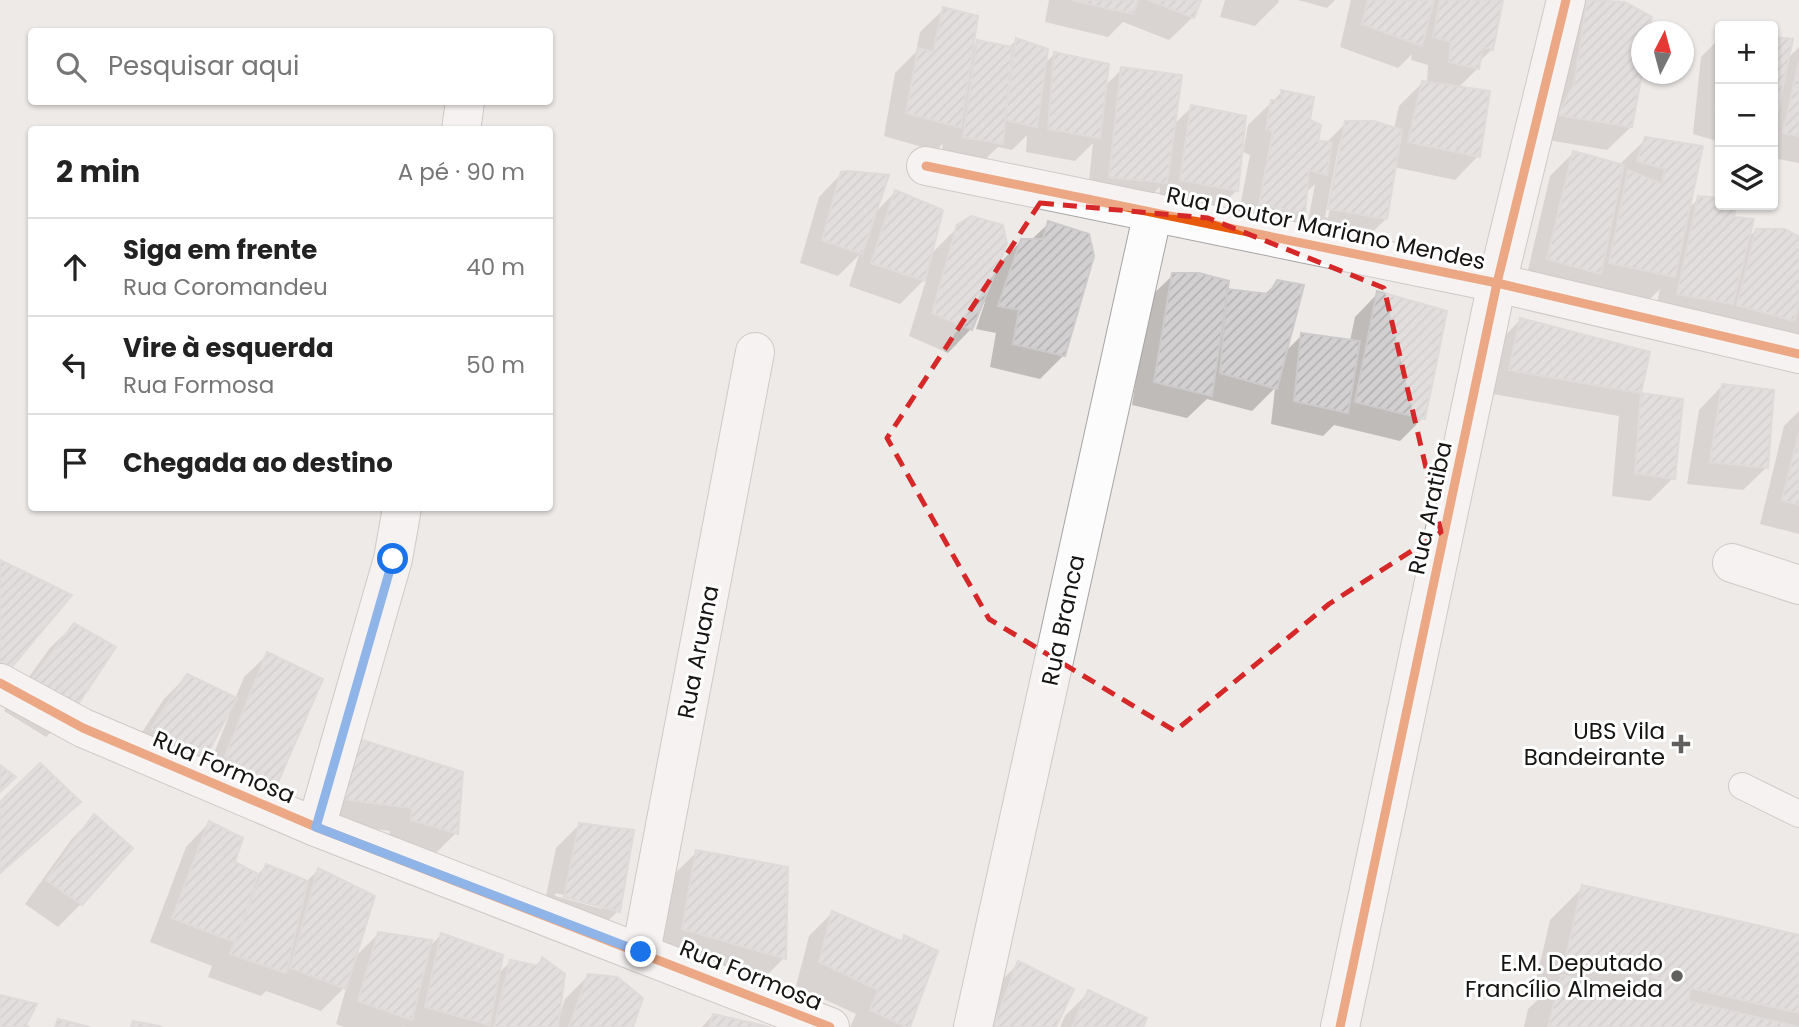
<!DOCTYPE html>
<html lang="pt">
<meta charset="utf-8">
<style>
body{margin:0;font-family:Poppins,sans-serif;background:#f6f6f6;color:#222}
.controls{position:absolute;right:21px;top:21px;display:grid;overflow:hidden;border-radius:7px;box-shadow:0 2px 5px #0004}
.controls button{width:63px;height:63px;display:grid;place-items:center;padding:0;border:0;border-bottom:2px solid #e0e0e0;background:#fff;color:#222;font:35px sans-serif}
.compass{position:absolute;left:1631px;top:21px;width:63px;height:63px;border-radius:50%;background:#fff;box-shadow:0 2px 5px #0004;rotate:6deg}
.stop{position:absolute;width:21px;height:21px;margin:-16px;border:5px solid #1a73e8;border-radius:50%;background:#fff}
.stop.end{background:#1a73e8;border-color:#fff;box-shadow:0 2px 7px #0008}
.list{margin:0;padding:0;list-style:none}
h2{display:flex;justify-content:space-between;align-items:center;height:91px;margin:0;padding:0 28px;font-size:30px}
h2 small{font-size:23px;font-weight:400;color:#767676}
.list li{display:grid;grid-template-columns:46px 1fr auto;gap:21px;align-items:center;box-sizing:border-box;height:98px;padding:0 28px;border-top:2px solid #e0e0e0}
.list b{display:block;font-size:26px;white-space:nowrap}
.list p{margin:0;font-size:23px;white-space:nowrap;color:#767676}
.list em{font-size:23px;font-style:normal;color:#767676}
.icon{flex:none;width:38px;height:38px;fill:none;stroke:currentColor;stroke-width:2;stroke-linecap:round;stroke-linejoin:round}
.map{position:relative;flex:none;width:1799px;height:1027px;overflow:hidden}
.search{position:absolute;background:#fff;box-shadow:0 2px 5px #0004;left:28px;top:28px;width:525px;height:77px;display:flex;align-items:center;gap:18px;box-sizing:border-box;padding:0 24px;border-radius:7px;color:#767676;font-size:26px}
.panel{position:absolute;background:#fff;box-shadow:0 2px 5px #0004;left:28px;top:126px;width:525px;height:385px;border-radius:7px}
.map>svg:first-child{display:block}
.shadow{fill:#0003;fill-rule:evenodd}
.building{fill:url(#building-hatch);stroke:#cccaca;stroke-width:2}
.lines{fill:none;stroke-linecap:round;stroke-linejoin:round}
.lane-casing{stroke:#a8a4a3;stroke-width:28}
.street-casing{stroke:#a8a4a3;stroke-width:40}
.lane{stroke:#fcfcfc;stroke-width:26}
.street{stroke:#fcfcfc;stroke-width:38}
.cycleway-casing{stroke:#fff;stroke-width:13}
.cycleway{stroke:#e8590c;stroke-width:9}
.route{stroke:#1a73e8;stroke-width:9}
.marked{fill:none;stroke:#d62828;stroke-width:5;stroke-dasharray:14 9;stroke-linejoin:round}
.poi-dot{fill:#62605e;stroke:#fff;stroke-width:2.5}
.labels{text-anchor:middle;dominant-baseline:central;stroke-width:6;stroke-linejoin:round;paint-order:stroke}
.street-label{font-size:23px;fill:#171513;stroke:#fff}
.poi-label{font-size:23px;fill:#171513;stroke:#fff;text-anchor:end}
</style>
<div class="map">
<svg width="1799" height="1027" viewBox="0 0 1799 1027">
<defs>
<pattern id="building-hatch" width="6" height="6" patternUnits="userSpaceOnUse" patternTransform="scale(1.75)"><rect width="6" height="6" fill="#d2d0d0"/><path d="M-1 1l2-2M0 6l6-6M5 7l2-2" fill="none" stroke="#b4b2b2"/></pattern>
</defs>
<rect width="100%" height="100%" fill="#eeeae8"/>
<!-- shadow -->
<g class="shadow">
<path d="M1049,0H1199L1193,17L1169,40L1123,22L1108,37L1045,22Z"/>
<path d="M1225,0H1279L1278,3L1255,26L1220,17Z"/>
<path d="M1298,0H1335L1327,8Z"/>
<path d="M1351,0H1501L1492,49L1479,62L1478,68L1458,88L1478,156L1455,180L1394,167L1386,219L1362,242L1306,232L1315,184L1305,194L1303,213L1280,237L1236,227L1250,155L1243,152L1248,125L1282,92L1308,121L1316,142L1326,143L1346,123L1394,129L1399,106L1423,82L1427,83L1428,65L1411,60L1412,54L1398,68L1340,47ZM1339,144H1343L1328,218L1325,217Z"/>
<path d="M1588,1L1642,32L1631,127L1607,150L1536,138L1564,25Z"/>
<path d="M944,9L971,48L978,42L1008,48L1017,40L1044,65L1054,54L1104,87L1122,69L1173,125L1192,107L1237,190L1214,214L1158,203L1160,187L1142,205L1087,199L1093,143L1075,161L1026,152L1027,135L1012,150L998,147L978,166L941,160L943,143L936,151L884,136L895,73L916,52L920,32Z"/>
<path d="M1720,38V142L1693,134L1701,57Z"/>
<path d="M1773,39L1790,41L1787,59L1799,47V163L1773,158Z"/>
<path d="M1646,139L1701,148L1688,209L1699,198L1720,200V205H1734L1732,218L1746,240L1756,230L1799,239V371L1654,317L1660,289L1650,299L1525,283L1550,176L1573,153L1621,166L1622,162Z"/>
<path d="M842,173L875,213L895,192L930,255L958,227L997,266L1021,241H1030L1049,223L1064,355L1040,379L990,367L996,333L976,329L985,302L982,301L971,329L948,353L909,336L927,277L900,304L849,286L859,255L838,276L800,263L819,197Z"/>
<path d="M1173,275L1225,291L1264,295L1278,282L1285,352L1302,335L1350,341L1355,317L1378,293L1423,418L1400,441L1334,425L1323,436L1271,424L1275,388L1252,411L1207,399L1187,418L1132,405L1149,298Z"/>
<path d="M1520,320L1648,353L1639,394L1681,401L1673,478L1650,501L1612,496L1619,416L1487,393L1497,344Z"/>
<path d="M1722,386L1767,467L1743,490L1687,484L1699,410Z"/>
<path d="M1799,411V534L1760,524L1784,426Z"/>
<path d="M74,625L70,713L46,737L4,711L50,648Z"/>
<path d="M268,654L321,680L273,788L250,811L203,780L229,716L227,715L202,759L129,752L164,699L187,676L235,699L244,677Z"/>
<path d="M357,740L456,833L433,856L388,843L390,831L319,822Z"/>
<path d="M79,802L56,825L0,874V804Z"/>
<path d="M94,816L81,904L58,927L25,904L71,840Z"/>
<path d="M209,823L233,863L257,875L266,866L306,882L318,870L354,958L378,934L428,948L441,935L497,975L510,962L534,967L542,959L560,1014L565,999L588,976L631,1027H403L404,1025L402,1027H344L336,1024L347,985L321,1011L266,991L261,996L208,977L212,966L150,942L186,847Z"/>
<path d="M579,825L618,911L595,934L541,920L556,848ZM556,893L602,905V909L555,896Z"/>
<path d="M697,852L784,958L761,981L660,952L673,875Z"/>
<path d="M1583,887L1799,937V1027H1524L1528,1009L1545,993L1534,990L1550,920Z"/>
<path d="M832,913L899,943L904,937L908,1027H850L856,1014L796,986L809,936Z"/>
<path d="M1018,964L1054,1027H980L995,987Z"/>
<path d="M1088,993L1141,1027H1060L1065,1016Z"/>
<path d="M713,1015L762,1027H702Z"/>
</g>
<!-- building -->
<g class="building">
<path d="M1071,0H1138L1133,14Z"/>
<path d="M1148,0H1201L1194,18Z"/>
<path d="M1368,0H1434L1422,46L1362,24Z"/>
<path d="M1440,0H1503L1493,50L1483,47L1479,69L1449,62L1451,42L1433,37Z"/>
<path d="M1587,0L1625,2L1652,17L1649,32H1642V74L1632,127L1557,115L1574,85Z"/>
<path d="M943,7L978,16L961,128L906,113L918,48L933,52Z"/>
<path d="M1773,37L1793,39L1774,127H1773Z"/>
<path d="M1016,38L1048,49L1037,127L1005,120Z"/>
<path d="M977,40L1012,47L1003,144L963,137Z"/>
<path d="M1054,52L1109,64L1100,138L1048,129Z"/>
<path d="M1799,61V136L1783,133Z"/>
<path d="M1720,62V113L1715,111Z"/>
<path d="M1121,67L1182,75L1167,183L1109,177Z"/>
<path d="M1422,81L1490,91L1480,157L1408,142Z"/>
<path d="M1281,90L1314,97L1310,120L1321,125L1318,141L1332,142L1327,175L1309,170L1305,214L1259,204L1273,131L1266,129L1271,100H1282Z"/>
<path d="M1191,105L1246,116L1238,191L1180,180Z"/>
<path d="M1345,121H1374L1402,130L1387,219L1328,209Z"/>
<path d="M1645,137L1703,146L1675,277L1609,263L1628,170L1662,184L1665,169L1637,161Z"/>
<path d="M1573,151L1624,165L1601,274L1547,259Z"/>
<path d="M847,171L889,175L862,254L822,240L841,172Z"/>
<path d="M895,190L943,210L925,281L871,263Z"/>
<path d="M1698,196L1720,198V205H1736L1734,217L1754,219L1733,304L1677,294Z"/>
<path d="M971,216L1003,225L1007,244L972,330L932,313L957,225Z"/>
<path d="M1048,221L1089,234L1094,256L1065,356L1013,344L1019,310L998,306L1021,239H1043Z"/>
<path d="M1756,229H1785L1799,237V305L1794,321L1737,305Z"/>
<path d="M1172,273H1199L1229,281L1212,396L1154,382Z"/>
<path d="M1277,280L1304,285L1277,389L1220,373L1227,289L1269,294Z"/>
<path d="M1377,291L1447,311L1425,419L1355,402Z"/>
<path d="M1520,318L1650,352L1641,393L1509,370Z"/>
<path d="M1301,333L1360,341L1348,413L1294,401Z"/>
<path d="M1722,384L1774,390L1768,468L1710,462Z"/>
<path d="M1641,393L1683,399L1675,479L1635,473Z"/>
<path d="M1799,432V505L1782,500Z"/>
<path d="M0,560L72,595L5,675L0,672Z"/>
<path d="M74,623L116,647L71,715L26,687Z"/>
<path d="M267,652L323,679L275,789L225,756Z"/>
<path d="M187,674L237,698L204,760L151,728Z"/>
<path d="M356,738L463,772L458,834L411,820L412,808L341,799Z"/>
<path d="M40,763L81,802L0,873V802Z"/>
<path d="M0,765L16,777L0,792Z"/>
<path d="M94,814L133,848L82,905L46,880Z"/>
<path d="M209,821L243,838L235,862L258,874L237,943L172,918Z"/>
<path d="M579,823L634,830L620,912L564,897Z"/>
<path d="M696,850L788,867L786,959L682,929Z"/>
<path d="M266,864L308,881L286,973L230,954Z"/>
<path d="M318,868L375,896L346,989L290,968Z"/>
<path d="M1582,885L1799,935V1013L1691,988L1688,1001L1799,1027H1548L1561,975L1656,996L1660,979L1566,957Z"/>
<path d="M832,911L903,942L904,935L938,951L910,1027H906L870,1010L878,990L819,962Z"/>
<path d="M378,932L432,940L412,1020L358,1001Z"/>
<path d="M441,933L503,955L490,1025L425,1007Z"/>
<path d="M542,957L565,974L558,1027H494L510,960L539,966Z"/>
<path d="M1018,961L1074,989L1056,1027H993Z"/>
<path d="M588,974L617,977L643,998L633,1027H569Z"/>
<path d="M1088,990L1147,1018L1143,1027H1072Z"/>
<path d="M0,995L37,1004L26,1025L29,1027H0Z"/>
<path d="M713,1014L770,1027H709Z"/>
<path d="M58,1019L90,1027H55Z"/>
<path d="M133,1021L159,1026L162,1027H131Z"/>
</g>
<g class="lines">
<!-- lane casing -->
<g class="lane-casing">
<path id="lane" d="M1742,786L1799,814"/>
</g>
<!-- street casing -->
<g class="street-casing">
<g id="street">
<path d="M461,130L465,102"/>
<path d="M926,166L1497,283L1799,354"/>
<path d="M1732,563L1799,585"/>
<path d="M0,683L83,728L316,827L830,1027"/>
<path d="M316,827L393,559L402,508"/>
<path d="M641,952L755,352"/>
<path d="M973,1027L1153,212"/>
<path d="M1340,1027L1497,283L1566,0"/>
</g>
</g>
<!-- lane -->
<use href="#lane" class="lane"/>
<!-- street -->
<use href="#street" class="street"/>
<!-- cycleway casing -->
<g class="cycleway-casing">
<g id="cycleway">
<path d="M926,166L1497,283L1799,354"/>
<path d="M0,683L83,728L316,827L830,1027"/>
<path d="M1340,1027L1497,283L1566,0"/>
</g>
</g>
<!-- cycleway -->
<use href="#cycleway" class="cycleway"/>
</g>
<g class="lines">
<!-- route -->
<path class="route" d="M393,559L316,827L641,952"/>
</g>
<!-- marked area -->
<path d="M0 0H1799V1027H0ZM1040,203L1208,218L1384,288L1441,532L1329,604L1175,731L989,619L887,438Z" fill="#eeeae8" fill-opacity=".55" fill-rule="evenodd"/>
<path class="marked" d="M1040,203L1208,218L1384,288L1441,532L1329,604L1175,731L989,619L887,438Z"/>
<!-- markers -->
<g class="poi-dot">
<path d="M1677.5 733.5h7v7h7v7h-7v7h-7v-7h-7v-7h7z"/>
<circle cx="1677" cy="976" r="7"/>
</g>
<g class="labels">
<!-- street labels -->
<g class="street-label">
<text transform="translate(1326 228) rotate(12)">Rua Doutor Mariano Mendes</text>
<text transform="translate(1430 508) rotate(-78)">Rua Aratiba</text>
<text transform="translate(1063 620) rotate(-78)">Rua Branca</text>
<text transform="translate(698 652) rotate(-79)">Rua Aruana</text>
<text transform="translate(224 767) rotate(23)">Rua Formosa</text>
<text transform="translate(751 975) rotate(22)">Rua Formosa</text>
</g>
<!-- poi labels -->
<g class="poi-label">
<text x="1665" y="731">UBS Vila<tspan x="1665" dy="26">Bandeirante</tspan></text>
<text x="1663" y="963">E.M. Deputado<tspan x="1663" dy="26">Francílio Almeida</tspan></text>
</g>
</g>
</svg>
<div class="controls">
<button>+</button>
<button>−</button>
<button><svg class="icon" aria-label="layers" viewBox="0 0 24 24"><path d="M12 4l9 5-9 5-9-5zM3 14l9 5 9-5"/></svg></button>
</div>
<svg class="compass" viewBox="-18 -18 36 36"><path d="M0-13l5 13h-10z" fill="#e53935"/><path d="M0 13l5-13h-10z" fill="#767676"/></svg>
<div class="stop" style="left:393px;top:559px"></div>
<div class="stop end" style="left:641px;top:952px"></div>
<div class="search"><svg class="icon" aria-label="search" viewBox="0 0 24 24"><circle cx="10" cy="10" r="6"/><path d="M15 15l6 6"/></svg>Pesquisar aqui</div>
<section class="panel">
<h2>2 min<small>A pé · 90 m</small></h2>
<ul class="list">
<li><svg class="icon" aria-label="ahead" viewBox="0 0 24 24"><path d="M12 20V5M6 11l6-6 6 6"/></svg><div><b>Siga em frente</b><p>Rua Coromandeu</p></div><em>40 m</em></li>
<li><svg class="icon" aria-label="left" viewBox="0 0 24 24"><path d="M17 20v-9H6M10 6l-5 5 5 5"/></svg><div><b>Vire à esquerda</b><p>Rua Formosa</p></div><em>50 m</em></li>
<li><svg class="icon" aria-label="arrive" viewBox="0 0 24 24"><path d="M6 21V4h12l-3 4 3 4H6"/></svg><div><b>Chegada ao destino</b></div></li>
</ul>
</section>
</div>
